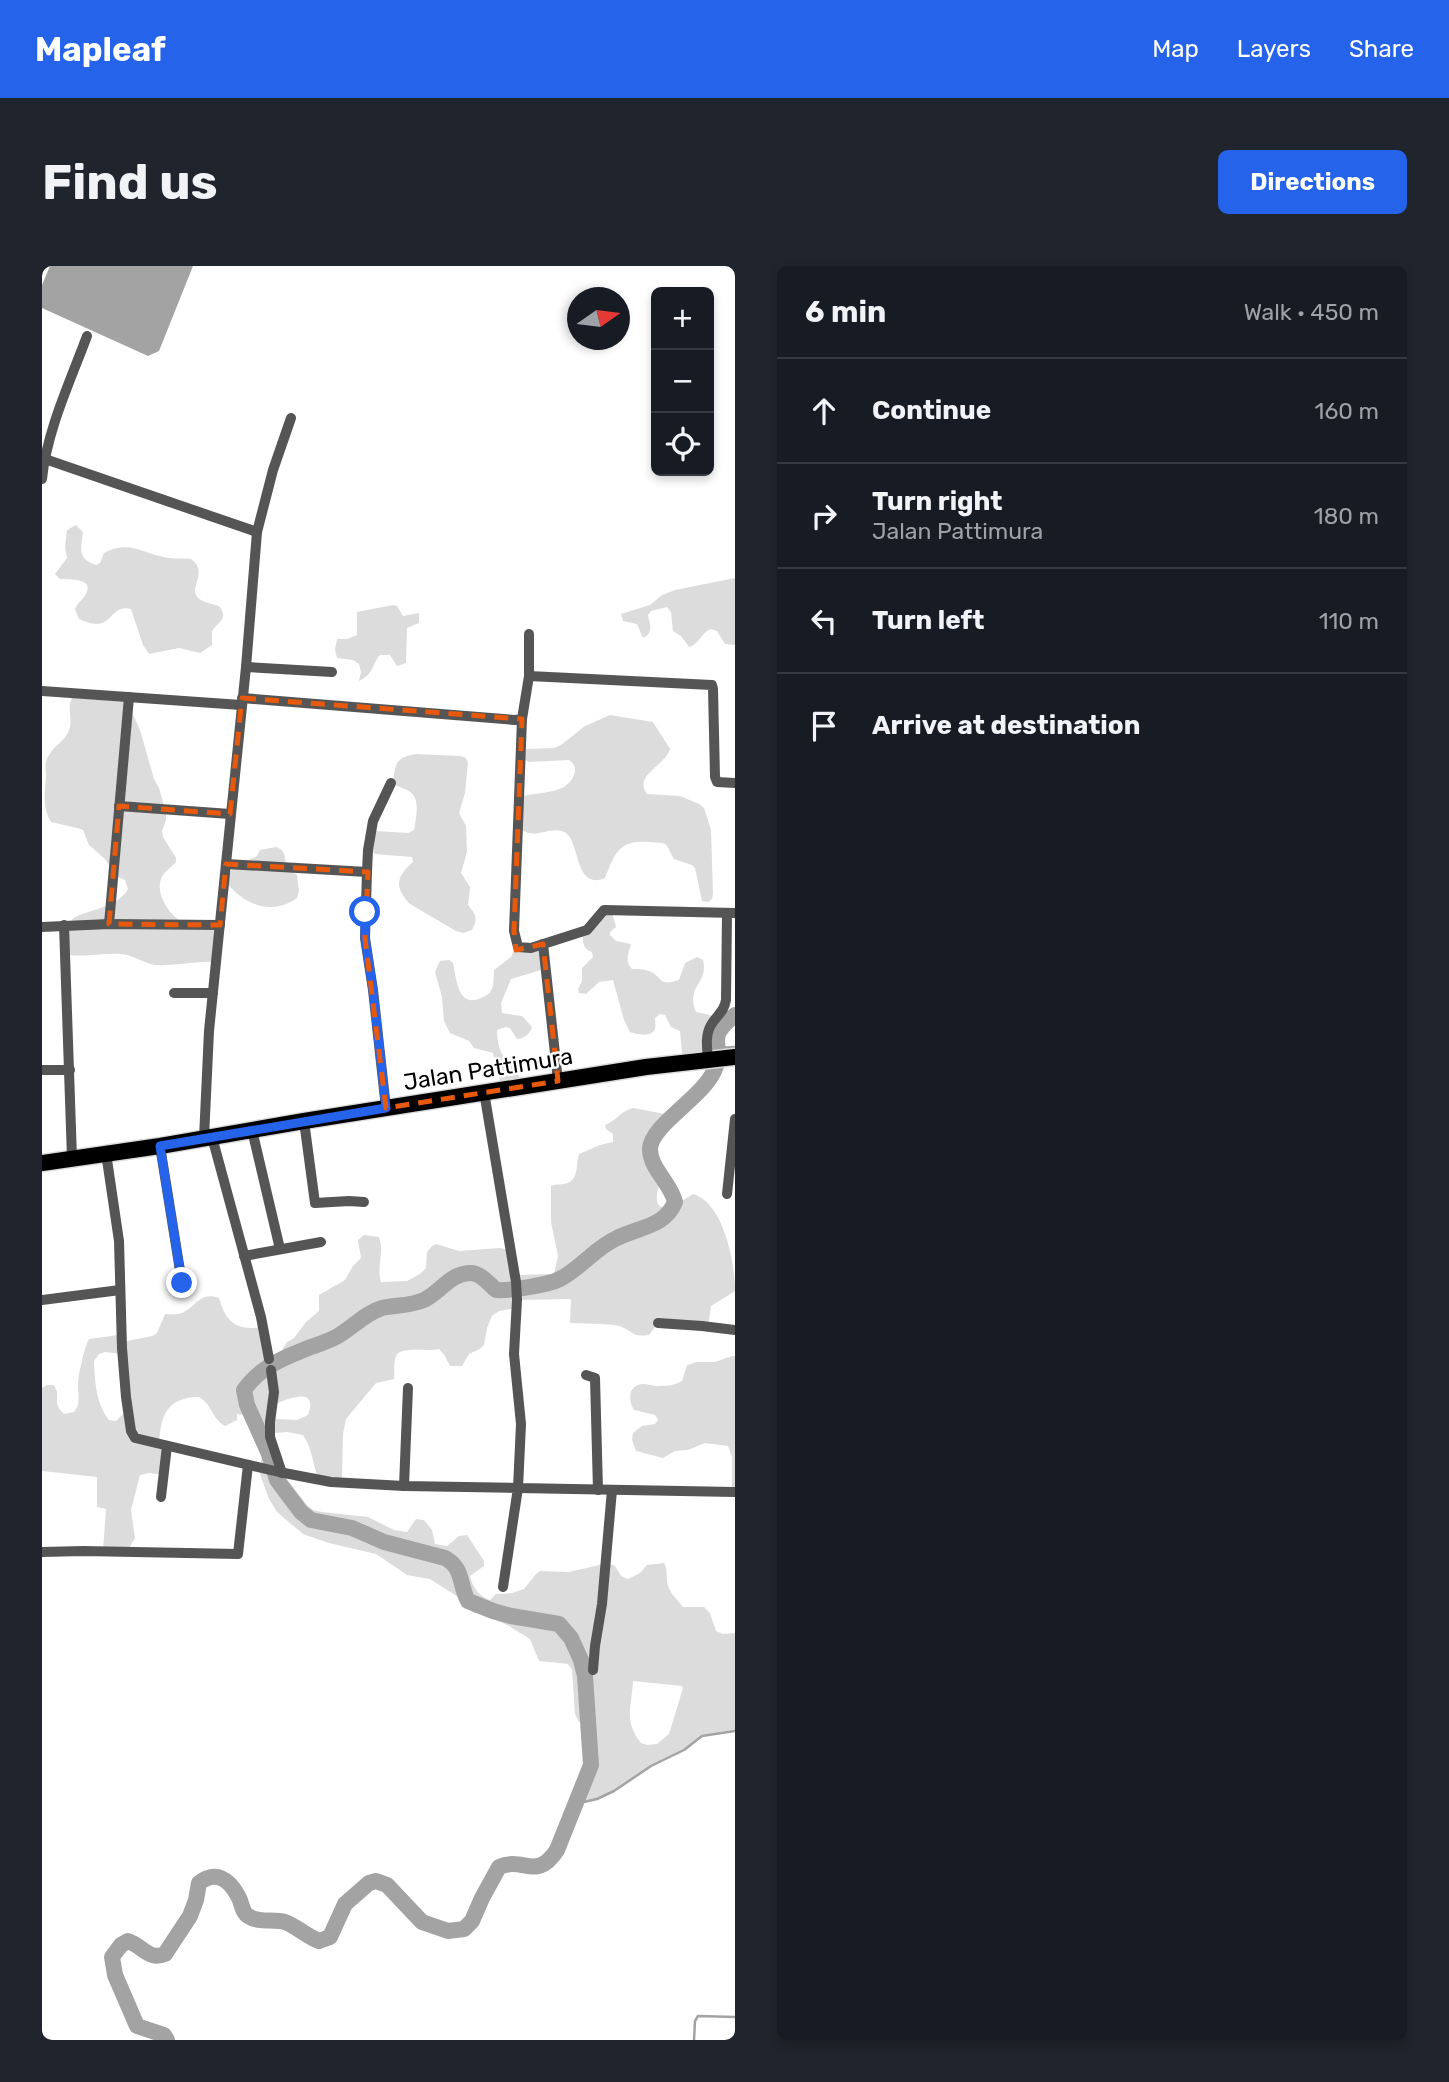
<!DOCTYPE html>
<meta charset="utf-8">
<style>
body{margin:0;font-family:Rubik,sans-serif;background:#20242c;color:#f1f3f6}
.controls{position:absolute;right:21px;top:21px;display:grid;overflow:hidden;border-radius:10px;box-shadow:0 4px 10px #0003}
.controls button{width:63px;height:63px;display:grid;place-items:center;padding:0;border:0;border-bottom:2px solid #363941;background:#171b24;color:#f1f3f6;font:35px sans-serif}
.compass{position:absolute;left:525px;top:21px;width:63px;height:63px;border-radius:50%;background:#171b24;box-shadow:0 4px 10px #0003;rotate:76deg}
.stop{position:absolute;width:21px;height:21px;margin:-16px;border:5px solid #2563eb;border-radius:50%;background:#fff}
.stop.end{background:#2563eb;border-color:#fff;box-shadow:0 2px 7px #0008}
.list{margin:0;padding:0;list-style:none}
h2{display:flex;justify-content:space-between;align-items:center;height:91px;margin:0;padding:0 28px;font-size:30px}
h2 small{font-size:23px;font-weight:400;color:#9ea1a6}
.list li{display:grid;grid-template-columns:46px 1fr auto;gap:21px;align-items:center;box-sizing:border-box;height:105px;padding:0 28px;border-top:2px solid #363941}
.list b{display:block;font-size:26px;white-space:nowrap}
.list p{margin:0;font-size:23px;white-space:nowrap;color:#9ea1a6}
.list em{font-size:23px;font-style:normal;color:#9ea1a6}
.icon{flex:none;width:38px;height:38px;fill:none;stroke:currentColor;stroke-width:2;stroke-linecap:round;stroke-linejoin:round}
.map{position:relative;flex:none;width:693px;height:1774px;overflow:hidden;border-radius:10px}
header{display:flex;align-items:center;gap:42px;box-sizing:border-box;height:98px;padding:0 35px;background:#2563eb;color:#fff}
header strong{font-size:33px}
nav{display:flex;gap:38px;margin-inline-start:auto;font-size:24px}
.intro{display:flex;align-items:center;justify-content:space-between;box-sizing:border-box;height:168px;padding:0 42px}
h1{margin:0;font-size:49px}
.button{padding:18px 32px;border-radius:10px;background:#2563eb;color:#fff;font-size:24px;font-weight:700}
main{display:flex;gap:42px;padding:0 42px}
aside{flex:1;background:#171b24;border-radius:10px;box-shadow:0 4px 10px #0003}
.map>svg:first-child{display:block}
.green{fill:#dcdcdc;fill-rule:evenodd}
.water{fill:#a3a3a3}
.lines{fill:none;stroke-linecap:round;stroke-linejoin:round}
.stream{stroke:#a3a3a3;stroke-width:2.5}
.river{stroke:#a3a3a3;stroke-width:16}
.primary-casing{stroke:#dbdbdb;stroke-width:19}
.street{stroke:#555;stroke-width:10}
.primary{stroke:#000;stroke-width:16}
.route{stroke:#2563eb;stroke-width:9}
.marked{fill:none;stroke:#e8590c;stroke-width:5;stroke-dasharray:14 9;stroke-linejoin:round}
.labels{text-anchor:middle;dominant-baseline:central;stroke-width:5;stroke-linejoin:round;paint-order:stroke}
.street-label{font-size:23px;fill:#000;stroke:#fff}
</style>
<header>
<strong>Mapleaf</strong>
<nav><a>Map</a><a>Layers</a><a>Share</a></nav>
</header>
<div class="intro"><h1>Find us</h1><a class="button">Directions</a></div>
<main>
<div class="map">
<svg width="693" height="1774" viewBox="0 0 693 1774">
<rect width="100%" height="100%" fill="#fff"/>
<!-- green -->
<g class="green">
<path d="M34,259L41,266C39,282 35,293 54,299L58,297L62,287C89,273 101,289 127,292C134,293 142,292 149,293C169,308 142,323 159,334C164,337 171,338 177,340C187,353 177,355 170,365V379L158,387L137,382L107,388L101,379L89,343C66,337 72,370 37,353L33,343C36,336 40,335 44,328C53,311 26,314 18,313L13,308L25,292L23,281L25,264Z"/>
<path d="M693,312V379L683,378L675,365L669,363C659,366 658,378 647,381L639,370L631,365L629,346L625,341L609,345L606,349C608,359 612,367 601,372L595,358L581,355L579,348L608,339L620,329L633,324Z"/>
<path d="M351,339L355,340L361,350L377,347V357L365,362L364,397L355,400L348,389H338C329,399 333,407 317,415L319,406L317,398L311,394L295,392L293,384L295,373H305L315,369V346Z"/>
<path d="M33,428L83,431L98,464L112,513L117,522L124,547V554L120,565L121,571L134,592V596C129,602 122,605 119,613C113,629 129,652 144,658C154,661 167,662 177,664L174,696C154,695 134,700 114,699C101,698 91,688 78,688C59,687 41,692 23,688C24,679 24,663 29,655C36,644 74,645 86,623L83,614L74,610L63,593L47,579L41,564L35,562L9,556C0,541 3,527 4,510C4,502 2,496 7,489C13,479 24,474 27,464C32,449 22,442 33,428Z"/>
<path d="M568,449L611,456L628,483C623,500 591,509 605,528L638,530L657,538L662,542L669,564L671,627L670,633L666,636L660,635L653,602L650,599L632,593C629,589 627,581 623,578C620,576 611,577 606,576C576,574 573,588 563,612C533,625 538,577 524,567C511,558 493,574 480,564L479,534L482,530C499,525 524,529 532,509C535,502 532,498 527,494L487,496L483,494L484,483L512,482L519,479L543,460Z"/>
<path d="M374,488L419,490L424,492L426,497L423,527L417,547L424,560L425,586L419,607L428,621L426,639C433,648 437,652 430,664L421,667L414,665L368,638C352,621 354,611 371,596L370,591L333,588L330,585L333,565L366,567L372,564C374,552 379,532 367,525C360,521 356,522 351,516C353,498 354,491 374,488Z"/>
<path d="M234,581C246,585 241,594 246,602C248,605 252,607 255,609L257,625L255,632C231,650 202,639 185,617C191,594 197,600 215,590L218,584Z"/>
<path d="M569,643L574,661L568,666V669L574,675L589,678C587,686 582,695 590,703C595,703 602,703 607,705C622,711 615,721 637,714L643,697L655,691L661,694C667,718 643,719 654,746L668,749L670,753L666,793L641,797L638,765L629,761L623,749L618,748L613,752C613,756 614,760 613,763C609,772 594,768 588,766L582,754L571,714L557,716L544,728L537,727L536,723L540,715V702L551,691L550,686C540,682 540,675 542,665Z"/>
<path d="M501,678L499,704L469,713L459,737L460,747L480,750L490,761C488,768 482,773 475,773L468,762L464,761L455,764C455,773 457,787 464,793C472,800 477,801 477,812L472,816L461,817L458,815L451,787L432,782L427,775L408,767L402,755L400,731L393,706L398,695L407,694L411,697C416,721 417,747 448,727L451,720L452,704L469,691L472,684L476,681Z"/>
<path d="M591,842L623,848L628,854C604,874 604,885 620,911C605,951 625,945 651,928C682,937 693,997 693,1025L669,1040L667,1055L660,1060L616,1057L607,1069C590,1071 593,1067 580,1061C571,1057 539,1058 528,1057L529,1033L475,1034L474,1042L457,1045L450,1050L445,1062L442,1079L438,1083L427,1088L420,1100H408L403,1090L397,1083C385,1086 358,1080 354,1090C351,1097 353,1106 352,1113L334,1117L304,1153L301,1168L300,1212L277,1214C270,1198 271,1183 261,1169L245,1166L232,1167L231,1155L234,1153L255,1154L266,1149C277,1119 245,1133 231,1139L228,1156L240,1207L265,1239L271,1244L280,1246L326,1251L352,1264L365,1266L374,1253L382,1254L390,1264L393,1278L405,1280L417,1270L425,1269L442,1295V1300L428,1310C430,1320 437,1331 448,1334L454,1328L470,1327L482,1323L494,1308L498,1305L527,1306L566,1297L573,1300L579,1310L586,1313L598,1307L605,1299L622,1297C626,1304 624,1307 625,1315C626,1326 635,1333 641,1341H662L668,1347L674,1365L681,1368L693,1367V1465L660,1470L642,1484L609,1500L572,1525L555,1533L533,1538L549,1499L546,1457L537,1456L533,1448L530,1404L526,1398L497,1395L488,1373L465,1359L438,1347H432L420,1337L416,1331L388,1313L365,1309L334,1288L287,1277L261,1268L235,1246L227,1233L218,1208L220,1186L213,1164C207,1159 202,1158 203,1149L195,1148V1154L183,1160C170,1153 170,1138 157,1131C124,1132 119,1149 117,1178L125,1180L122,1209L107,1207L98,1209L89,1244L93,1272L87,1282L61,1285L64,1243L55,1241V1211L0,1205V1122L5,1119H12L15,1126V1138L18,1144L22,1148L32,1146C39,1137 36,1129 36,1118C36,1110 43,1079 47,1073L76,1069L80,1076L110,1070L115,1067L123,1048C128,1048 135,1049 140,1047C154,1041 158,1025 177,1032C184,1057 195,1065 221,1061L225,1089H237L245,1076L252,1072L264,1056L277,1045V1029L303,1014L311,1000L319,992L316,974L322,969L337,971C343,986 334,1001 339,1016L365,1015L378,1008L384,1002L385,986L390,980L394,978L417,985L458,982L468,984L473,1009L512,1008L516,990L509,956V920C512,918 516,919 521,918C538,916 533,900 537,888L558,879L571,876V868L564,863L563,859C574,855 580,844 591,842ZM63,1086L80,1088L83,1146L74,1155L67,1154C54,1137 53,1117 52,1095L57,1088ZM591,1415L640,1420L641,1422L627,1468L615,1478L605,1479L599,1477C581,1455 590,1440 591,1415Z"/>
<path d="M690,1090H693V1226H690V1191L686,1180L663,1177L646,1184L633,1185L621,1192L594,1185L590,1174L591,1167L600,1160L613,1158L616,1154L613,1149L592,1144C586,1134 586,1119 601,1118C607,1118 612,1121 618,1120C626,1120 633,1119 640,1115L645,1099L655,1096H673Z"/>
</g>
<!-- water -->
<path class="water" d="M8,0H151L117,85L106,90L0,42V19Z"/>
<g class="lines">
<!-- stream -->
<g class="stream">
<path d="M675,782L693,781"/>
<path d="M533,1538L555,1533L572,1525L609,1500L642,1484L660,1470L693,1465"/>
<path d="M652,1774L653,1755L656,1750L693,1751"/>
</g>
<!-- river -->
<path class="river" d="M125,1774L122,1769L95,1760L73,1709L70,1691L79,1679L86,1675C101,1680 107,1695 123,1688L148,1650L154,1634L157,1617C174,1604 187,1613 196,1630C200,1636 199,1645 206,1650C216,1657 231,1653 243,1656C256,1661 264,1670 277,1675L288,1671L303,1638L327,1617L334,1615L345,1619L380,1656L406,1665L422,1663L430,1655L440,1632L457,1601C482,1590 494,1616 515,1584L549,1499L543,1410L539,1394L529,1372L517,1358L469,1350L451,1345L426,1335C417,1319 422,1302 403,1292L342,1276L310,1262L269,1254L259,1246L235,1214L227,1188L205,1139L202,1124C216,1104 236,1094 259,1085C270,1080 283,1077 294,1071C309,1063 323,1047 340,1042C354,1039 368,1040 382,1034C399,1026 407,1008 428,1007C439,1007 446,1017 454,1024C468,1025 506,1019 518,1013C539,1002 553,982 575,972C597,961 623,961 633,936C629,917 608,903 608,883C609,859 660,832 672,805C685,777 660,775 693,749"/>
<!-- primary casing -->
<g class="primary-casing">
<path id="primary" d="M0,897L118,880L262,855L604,801L693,791"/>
</g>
<!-- street -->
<g class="street">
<path d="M0,192L215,266"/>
<path d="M0,213C5,164 28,116 45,70"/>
<path d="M487,368V410"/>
<path d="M204,401L290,406"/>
<path d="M0,425L199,439"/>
<path d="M200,432L473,454L480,453L487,410L670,419L671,423L673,511L675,516L693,517"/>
<path d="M480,453L472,665L476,681L489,682L545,664L562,644L693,647"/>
<path d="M77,540L188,548"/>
<path d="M184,598L325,606L323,672L331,724L344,842"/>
<path d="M325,606L326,584L331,555L349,517"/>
<path d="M67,658L87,431"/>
<path d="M22,659L30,892"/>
<path d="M0,661L67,658L178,659"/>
<path d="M501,678L516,815"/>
<path d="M132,727H171"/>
<path d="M666,793C665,782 663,769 669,759C675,749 682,746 684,734L685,647"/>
<path d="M0,804H28"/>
<path d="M442,826L474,1016L475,1034L472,1088L479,1158L476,1222L693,1226"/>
<path d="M262,855L273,937L307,935L322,936"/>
<path d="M210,864L238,983"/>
<path d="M170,871L219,1051L227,1093"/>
<path d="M162,872L167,765L204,401L215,266L231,204L249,152"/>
<path d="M118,880L140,1017"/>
<path d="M64,887L77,975L80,1082L84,1131L89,1165L93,1172L237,1206L289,1216L362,1220L476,1222L461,1321"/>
<path d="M685,928L693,853"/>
<path d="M202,990L279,976"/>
<path d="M0,1034L78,1024"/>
<path d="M616,1057L660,1060L693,1064"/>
<path d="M229,1104L232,1126L228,1156V1171L240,1207"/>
<path d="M544,1109L553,1112L556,1224"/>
<path d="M362,1220L366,1122"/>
<path d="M119,1231L125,1180"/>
<path d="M0,1286L41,1285L196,1288L206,1199"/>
<path d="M551,1404L553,1380L560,1338L570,1224"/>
</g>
<!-- primary -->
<use href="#primary" class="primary"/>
</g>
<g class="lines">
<!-- route -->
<path class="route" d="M140,1017L118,880L344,842L331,724L323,672V646"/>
</g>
<!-- marked area -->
<path class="marked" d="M200,432L480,453L472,665L474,684L501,678L516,815L344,842L323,672L326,606L184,598L178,659L67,658L77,540L188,548Z"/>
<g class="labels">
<!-- street labels -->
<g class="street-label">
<text transform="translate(446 803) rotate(-9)">Jalan Pattimura</text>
</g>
</g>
</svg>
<div class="controls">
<button>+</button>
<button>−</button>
<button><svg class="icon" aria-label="locate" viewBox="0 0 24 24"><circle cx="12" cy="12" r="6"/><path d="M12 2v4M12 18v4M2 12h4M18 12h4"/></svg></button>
</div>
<svg class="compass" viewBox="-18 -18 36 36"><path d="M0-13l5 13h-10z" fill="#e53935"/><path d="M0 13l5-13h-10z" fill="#9ea1a6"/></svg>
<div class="stop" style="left:323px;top:646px"></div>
<div class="stop end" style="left:140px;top:1017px"></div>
</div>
<aside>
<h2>6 min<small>Walk · 450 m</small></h2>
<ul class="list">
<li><svg class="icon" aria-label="ahead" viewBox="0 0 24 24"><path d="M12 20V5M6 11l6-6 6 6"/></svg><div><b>Continue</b></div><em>160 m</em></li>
<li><svg class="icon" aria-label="right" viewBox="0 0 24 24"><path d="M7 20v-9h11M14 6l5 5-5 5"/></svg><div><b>Turn right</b><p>Jalan Pattimura</p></div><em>180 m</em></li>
<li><svg class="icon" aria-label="left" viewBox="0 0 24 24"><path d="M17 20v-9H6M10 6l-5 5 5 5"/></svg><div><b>Turn left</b></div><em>110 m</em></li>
<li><svg class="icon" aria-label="arrive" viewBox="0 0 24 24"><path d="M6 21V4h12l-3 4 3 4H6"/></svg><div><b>Arrive at destination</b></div></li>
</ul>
</aside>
</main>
